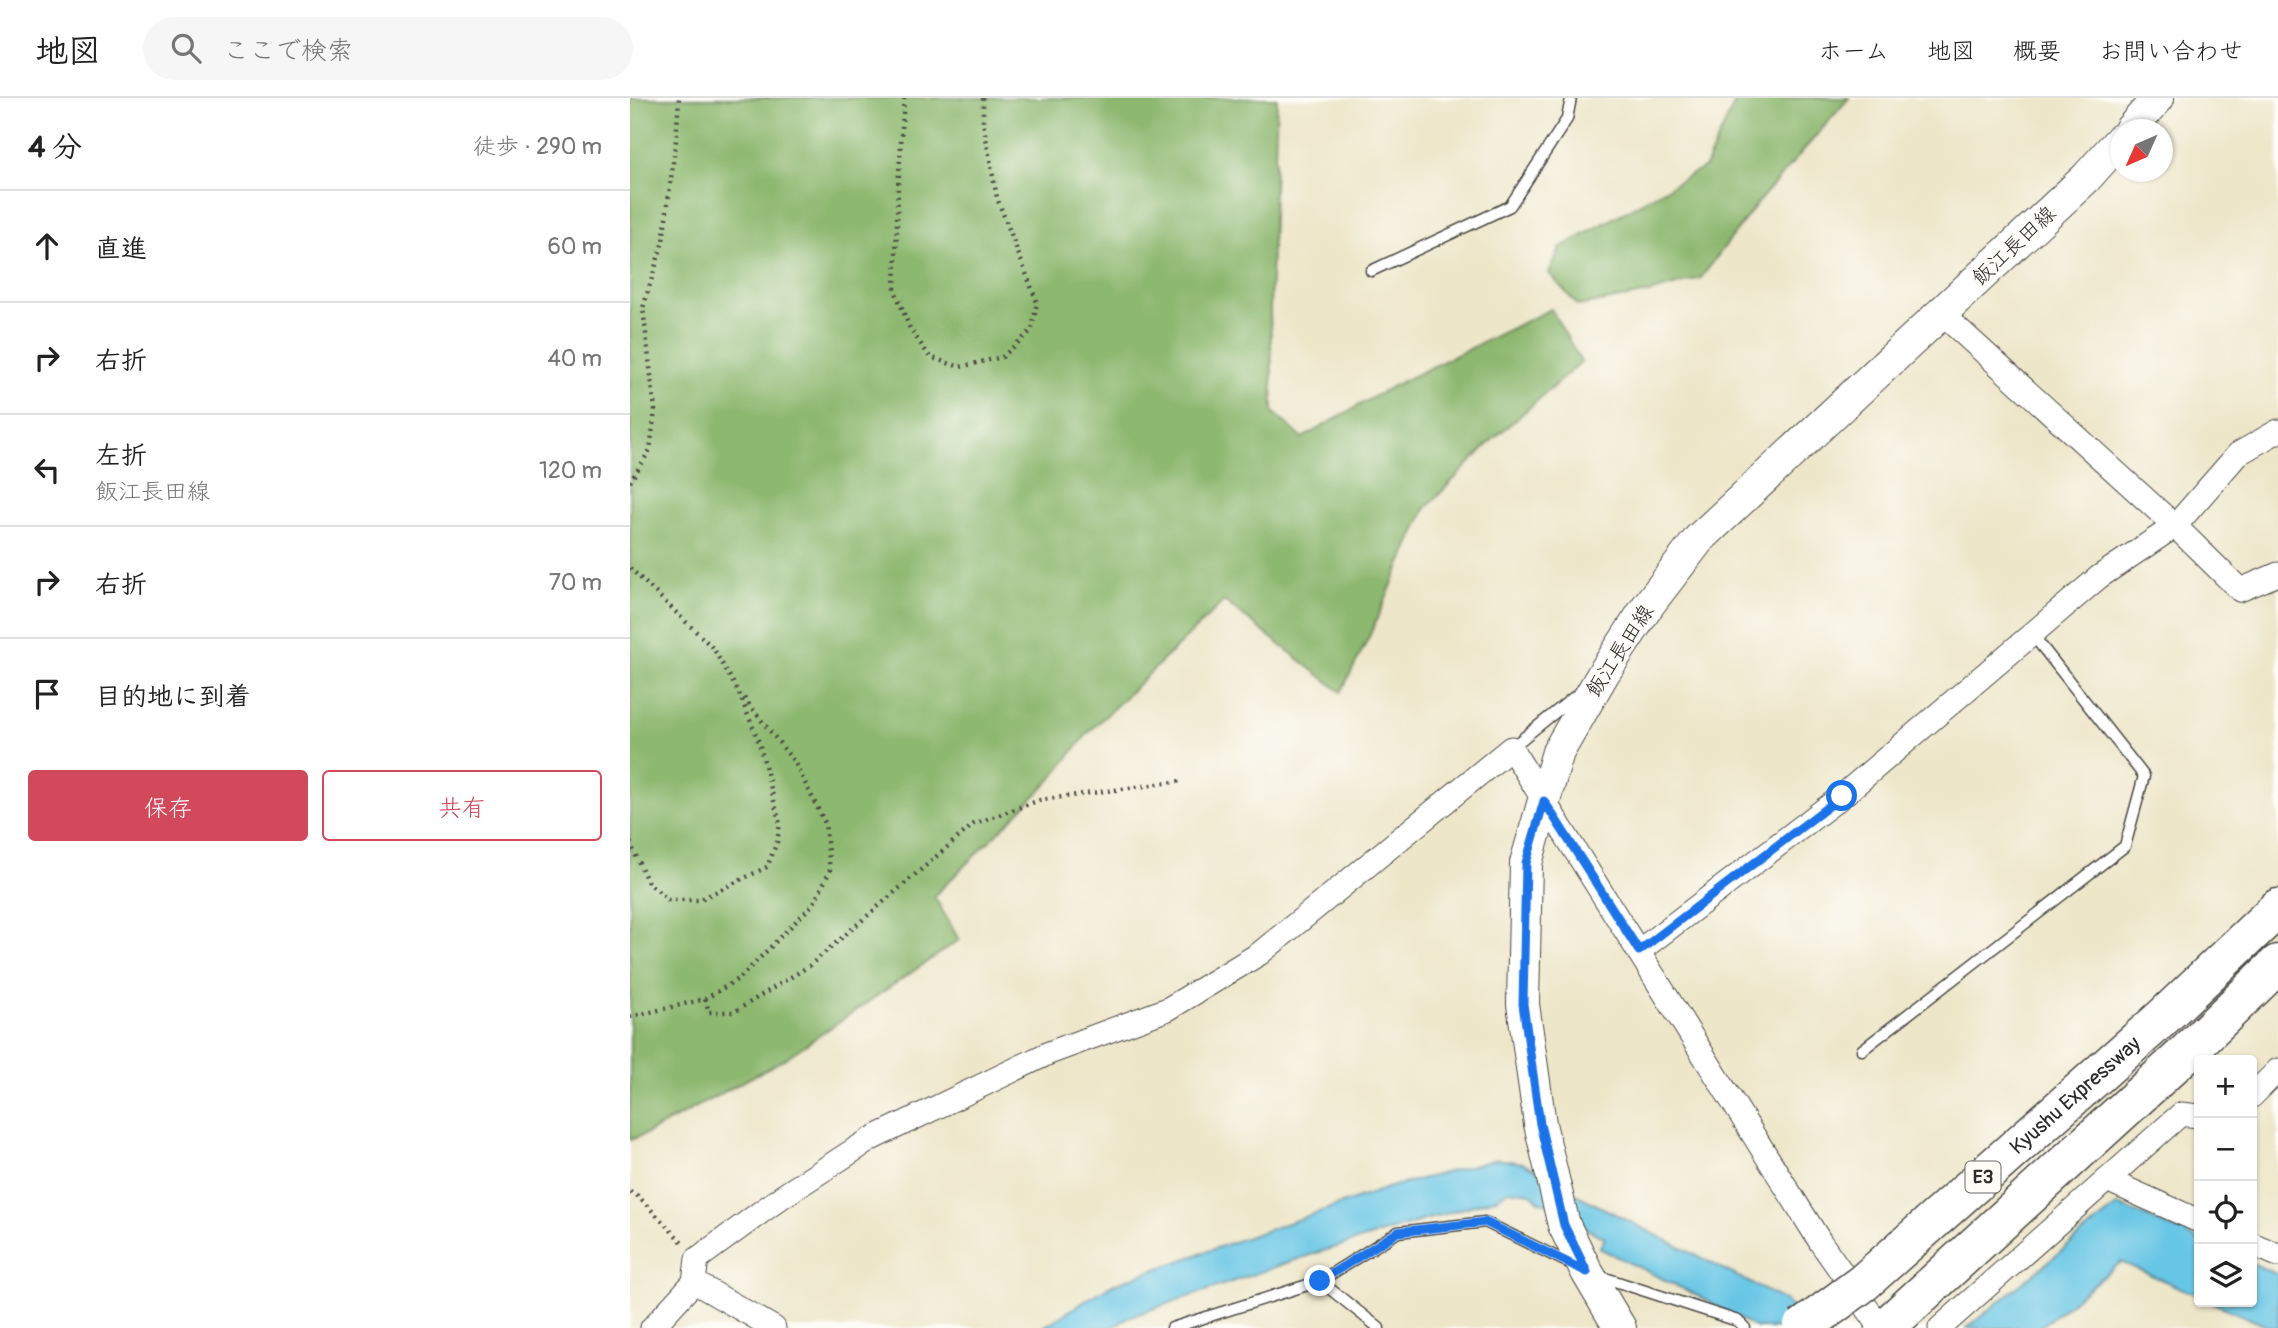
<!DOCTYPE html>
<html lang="ja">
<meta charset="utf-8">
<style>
body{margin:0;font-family:Pangolin,"Klee One",sans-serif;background:#f6f6f6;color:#222}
.controls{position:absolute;right:21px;bottom:21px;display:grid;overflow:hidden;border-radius:7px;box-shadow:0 2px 5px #0004}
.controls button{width:63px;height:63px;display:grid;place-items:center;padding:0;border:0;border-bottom:2px solid #e0e0e0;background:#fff;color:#222;font:35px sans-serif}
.compass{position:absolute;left:1480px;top:21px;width:63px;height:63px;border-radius:50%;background:#fff;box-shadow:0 2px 5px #0004;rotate:225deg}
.stop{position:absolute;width:21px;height:21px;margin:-16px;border:5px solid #1a73e8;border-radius:50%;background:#fff}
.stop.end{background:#1a73e8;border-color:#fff;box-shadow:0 2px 7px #0008}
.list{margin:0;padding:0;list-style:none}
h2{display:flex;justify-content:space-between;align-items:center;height:91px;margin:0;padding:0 28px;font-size:30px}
h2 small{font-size:23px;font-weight:400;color:#767676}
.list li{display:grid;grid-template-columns:46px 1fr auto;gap:21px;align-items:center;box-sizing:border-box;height:112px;padding:0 28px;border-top:2px solid #e0e0e0}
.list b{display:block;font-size:26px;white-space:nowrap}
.list p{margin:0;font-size:23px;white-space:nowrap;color:#767676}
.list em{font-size:23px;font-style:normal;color:#767676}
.actions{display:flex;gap:14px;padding:21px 28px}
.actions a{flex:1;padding:16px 0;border:2px solid #d1495b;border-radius:7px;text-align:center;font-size:24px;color:#d1495b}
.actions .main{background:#d1495b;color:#fff}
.icon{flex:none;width:38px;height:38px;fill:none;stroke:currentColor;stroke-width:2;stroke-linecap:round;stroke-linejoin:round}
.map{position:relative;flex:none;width:1648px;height:1230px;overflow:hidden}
header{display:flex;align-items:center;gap:42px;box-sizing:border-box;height:98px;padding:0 35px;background:#fff;border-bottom:2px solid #e0e0e0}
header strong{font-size:33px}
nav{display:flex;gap:38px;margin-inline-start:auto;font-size:24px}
.search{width:490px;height:63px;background:#f6f6f6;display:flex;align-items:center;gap:18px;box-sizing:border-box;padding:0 24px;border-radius:38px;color:#767676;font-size:26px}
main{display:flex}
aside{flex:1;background:#fff}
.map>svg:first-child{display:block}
.forest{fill:#8db870;stroke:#5c724e;stroke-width:2}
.water{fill:#67c6e5;stroke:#497888;stroke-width:2}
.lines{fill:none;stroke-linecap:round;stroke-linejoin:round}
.lane-casing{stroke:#484743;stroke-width:13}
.street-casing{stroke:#484743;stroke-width:25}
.secondary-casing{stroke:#484743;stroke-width:34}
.highway-casing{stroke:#484743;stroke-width:41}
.path{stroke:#484743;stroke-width:4.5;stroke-dasharray:2 5;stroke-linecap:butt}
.lane{stroke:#fff;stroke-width:10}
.street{stroke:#fff;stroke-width:23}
.secondary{stroke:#fff;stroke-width:32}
.highway{stroke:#fff;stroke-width:38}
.highway-bridge-casing{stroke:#484743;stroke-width:41;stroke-linecap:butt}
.highway-bridge{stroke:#fff;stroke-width:38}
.route{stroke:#1a73e8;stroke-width:9}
.labels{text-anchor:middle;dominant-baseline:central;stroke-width:5;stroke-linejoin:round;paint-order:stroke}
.shield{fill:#fdfcf7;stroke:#6a6a68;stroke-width:2}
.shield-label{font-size:19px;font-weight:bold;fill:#2b2b2b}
.street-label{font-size:21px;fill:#2b2b2b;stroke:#fdfcf7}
</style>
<header>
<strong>地図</strong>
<div class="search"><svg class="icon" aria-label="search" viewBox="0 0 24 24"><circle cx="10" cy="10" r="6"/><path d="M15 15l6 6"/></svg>ここで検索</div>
<nav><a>ホーム</a><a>地図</a><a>概要</a><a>お問い合わせ</a></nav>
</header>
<main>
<aside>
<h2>4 分<small>徒歩 · 290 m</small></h2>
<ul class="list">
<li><svg class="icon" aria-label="ahead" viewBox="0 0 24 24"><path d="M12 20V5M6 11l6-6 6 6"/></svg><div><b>直進</b></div><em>60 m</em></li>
<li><svg class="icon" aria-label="right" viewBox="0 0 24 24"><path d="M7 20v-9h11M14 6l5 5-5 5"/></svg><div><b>右折</b></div><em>40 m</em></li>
<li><svg class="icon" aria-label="left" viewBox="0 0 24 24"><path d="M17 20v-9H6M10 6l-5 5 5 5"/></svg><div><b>左折</b><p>飯江長田線</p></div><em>120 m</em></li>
<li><svg class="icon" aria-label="right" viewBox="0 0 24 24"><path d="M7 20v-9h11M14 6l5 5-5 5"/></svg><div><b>右折</b></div><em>70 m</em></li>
<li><svg class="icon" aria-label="arrive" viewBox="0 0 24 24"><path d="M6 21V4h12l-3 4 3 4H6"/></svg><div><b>目的地に到着</b></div></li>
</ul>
<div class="actions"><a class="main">保存</a><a>共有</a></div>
</aside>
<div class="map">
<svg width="1648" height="1230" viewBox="0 0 1648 1230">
<rect width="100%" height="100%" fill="#fdfcf7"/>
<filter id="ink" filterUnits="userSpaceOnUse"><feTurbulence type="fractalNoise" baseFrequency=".0143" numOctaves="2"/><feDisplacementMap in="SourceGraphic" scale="14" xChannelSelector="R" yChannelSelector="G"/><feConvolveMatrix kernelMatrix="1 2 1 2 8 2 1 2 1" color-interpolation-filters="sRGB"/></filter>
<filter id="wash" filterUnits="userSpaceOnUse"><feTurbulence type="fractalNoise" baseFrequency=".00686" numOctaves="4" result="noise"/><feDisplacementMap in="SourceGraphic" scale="28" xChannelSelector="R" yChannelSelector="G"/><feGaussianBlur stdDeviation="1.57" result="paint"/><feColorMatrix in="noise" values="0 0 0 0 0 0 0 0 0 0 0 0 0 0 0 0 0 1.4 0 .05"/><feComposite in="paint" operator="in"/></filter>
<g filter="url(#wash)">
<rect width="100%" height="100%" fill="#eee6c9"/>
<!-- forest -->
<g class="forest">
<path d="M0,0H647L640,211L643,314L672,340L763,288L921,211L951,264L860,344L795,411L738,541L711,594L594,503L458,635L418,685L304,798L329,842L153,962L18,1035L0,1042Z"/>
<path d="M1107,0H1219L1129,103L1071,180L1019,195L948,208L919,175L930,150L1075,69Z"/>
</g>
<!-- water -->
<g class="water">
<path d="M867,1061L893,1065L911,1074L912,1079L1156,1203L1179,1230H1126L1072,1200L969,1150L975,1140L948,1126L952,1123L934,1112L909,1103L901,1095L878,1092L867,1100L683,1156L499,1219L481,1230H412L481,1187L760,1089Z"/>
<path d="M1488,1107L1549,1133L1551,1129L1557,1132V1137L1569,1142V1198L1491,1164L1409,1230H1337Z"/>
<path d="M1622,1165L1648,1177V1230H1641L1581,1204H1622Z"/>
</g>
</g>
<g filter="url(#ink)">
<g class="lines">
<!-- lane casing -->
<g class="lane-casing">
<g id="lane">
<path d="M741,173L880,108L937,21L941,0"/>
<path d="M881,650L949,595"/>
<path d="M1232,952L1495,748L1514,678L1402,536"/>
<path d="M966,1177L1108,1223L1115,1230"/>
<path d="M690,1183L749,1230"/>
<path d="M542,1230L690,1183L768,1134L855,1124L945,1168"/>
</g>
</g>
<!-- street casing -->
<g class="street-casing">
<g id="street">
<path d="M1311,215L1545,428L1610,492L1648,476"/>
<path d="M1009,853L1212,698L1469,479L1545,428L1608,356L1648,333"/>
<path d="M1622,998L1648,972"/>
<path d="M1477,1082L1569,1123"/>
<path d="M1622,1146L1648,1157"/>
<path d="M64,1184L144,1230"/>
<path d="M22,1230L64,1184L67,1161L153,1098L241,1041L419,955L538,911L629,856L881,650L1191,1145L1251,1230"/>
<path d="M1310,1230L1551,1016L1569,1018"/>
</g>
</g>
<!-- secondary casing -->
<g class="secondary-casing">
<g id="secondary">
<path d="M1500,32L1528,0"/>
<path d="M990,1230L957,1174L934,1127L910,1026L893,906L896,765L928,654L973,576L1019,506L1069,441L1456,80L1490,42"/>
</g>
</g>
<!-- highway casing -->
<g class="highway-casing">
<g id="highway">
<path d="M1530,922L1648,810"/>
<path d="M1255,1230L1555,956L1648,866"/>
</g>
</g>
<!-- path -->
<g class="path">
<path d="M274,0L268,91L265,192L280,231L300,259L330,269L372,259L402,232L407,204L367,100L353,24V0"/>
<path d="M0,384L20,352L25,312L13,210L33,143L46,42L49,0"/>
<path d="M0,470L83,550L108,593L129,644L150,726L147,744L137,769L69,802H38L17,783L0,744"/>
<path d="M75,901L79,914H104L179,868L344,726L410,702L551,683"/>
<path d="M0,919L75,901L110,880L184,805L200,773L195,725L165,665L111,596"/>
<path d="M0,1094L8,1098L52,1144"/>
</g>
<!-- lane -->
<use href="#lane" class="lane"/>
<!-- street -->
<use href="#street" class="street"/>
<!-- secondary -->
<use href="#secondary" class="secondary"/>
<!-- highway -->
<use href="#highway" class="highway"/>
<!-- highway-bridge casing -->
<g class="highway-bridge-casing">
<g id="highway-bridge">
<path id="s1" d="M1172,1230L1233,1185L1530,922"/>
</g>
</g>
<!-- highway-bridge -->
<use href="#highway-bridge" class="highway-bridge"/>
</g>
</g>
<g class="lines" filter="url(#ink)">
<!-- route -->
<path class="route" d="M690,1183L768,1134L855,1124L957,1174L934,1127L910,1026L893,906L896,765L914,703L1009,853L1212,698"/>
</g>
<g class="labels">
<!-- shield labels -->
<rect class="shield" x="1335.5" y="1063.5" width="35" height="31" rx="5"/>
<g class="shield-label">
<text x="1353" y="1079">E3</text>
</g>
<!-- street labels -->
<g class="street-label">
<text transform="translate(1384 148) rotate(-43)">飯江長田線</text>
<text transform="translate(990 553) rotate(-57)">飯江長田線</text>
<text stroke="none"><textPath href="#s1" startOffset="359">Kyushu Expressway</textPath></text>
</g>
</g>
</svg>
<div class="controls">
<button>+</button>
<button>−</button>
<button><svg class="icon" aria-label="locate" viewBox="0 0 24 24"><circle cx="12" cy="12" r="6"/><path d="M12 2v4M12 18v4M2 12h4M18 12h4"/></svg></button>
<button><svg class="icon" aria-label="layers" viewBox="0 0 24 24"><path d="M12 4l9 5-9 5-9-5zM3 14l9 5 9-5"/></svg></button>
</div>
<svg class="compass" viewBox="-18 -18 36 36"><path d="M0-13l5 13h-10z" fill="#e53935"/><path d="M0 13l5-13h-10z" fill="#767676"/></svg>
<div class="stop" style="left:1212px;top:698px"></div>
<div class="stop end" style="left:690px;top:1183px"></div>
</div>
</main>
